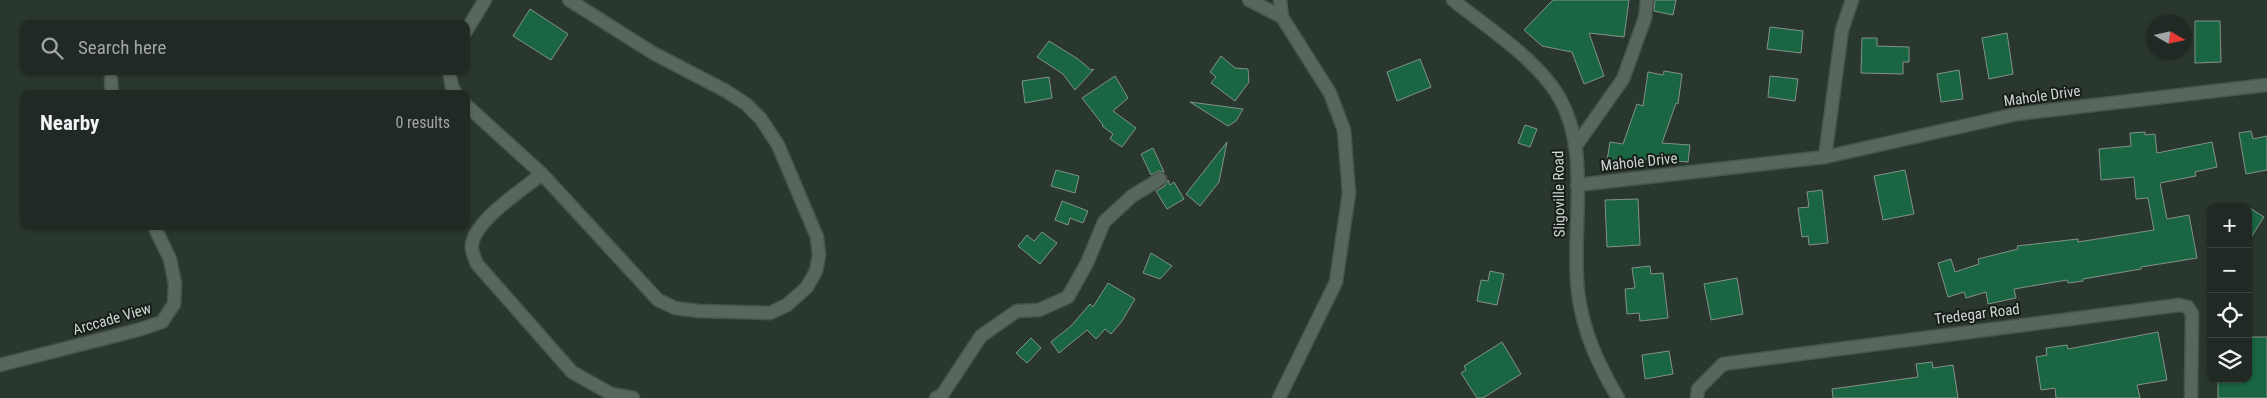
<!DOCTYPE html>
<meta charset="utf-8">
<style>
body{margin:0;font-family:"Roboto Condensed",sans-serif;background:#2d3530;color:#f1f3f6}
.controls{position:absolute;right:15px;bottom:15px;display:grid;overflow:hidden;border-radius:10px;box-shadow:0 1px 4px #0004}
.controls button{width:45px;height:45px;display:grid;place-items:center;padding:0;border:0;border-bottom:1px solid #3d4541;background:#202923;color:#f1f3f6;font:25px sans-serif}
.compass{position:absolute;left:2147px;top:15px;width:45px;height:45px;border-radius:50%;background:#202923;box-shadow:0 1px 4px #0004;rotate:99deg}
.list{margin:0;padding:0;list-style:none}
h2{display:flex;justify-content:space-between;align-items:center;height:65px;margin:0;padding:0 20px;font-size:21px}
h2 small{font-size:16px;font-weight:400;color:#a2a6a6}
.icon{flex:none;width:28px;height:28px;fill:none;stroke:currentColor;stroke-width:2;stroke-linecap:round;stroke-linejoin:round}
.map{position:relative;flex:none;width:2267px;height:398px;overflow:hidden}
.search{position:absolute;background:#202923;box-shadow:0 1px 4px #0004;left:20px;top:20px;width:450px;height:55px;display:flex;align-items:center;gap:12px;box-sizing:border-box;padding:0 18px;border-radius:10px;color:#a2a6a6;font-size:19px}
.panel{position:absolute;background:#202923;box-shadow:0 1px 4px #0004;left:20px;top:90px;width:450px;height:140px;border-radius:10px}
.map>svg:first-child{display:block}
.building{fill:#1a6542;stroke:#829288}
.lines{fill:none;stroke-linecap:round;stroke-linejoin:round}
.street-casing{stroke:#47534b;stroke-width:15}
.secondary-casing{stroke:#47534b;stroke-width:15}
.street{stroke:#58675e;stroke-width:12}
.secondary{stroke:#58675e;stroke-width:12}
.labels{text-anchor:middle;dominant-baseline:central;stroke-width:4;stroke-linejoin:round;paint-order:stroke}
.street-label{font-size:15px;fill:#cfd7d2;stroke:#171d19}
</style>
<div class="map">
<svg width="2267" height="398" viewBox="0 0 2267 398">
<rect width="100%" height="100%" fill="#2a372f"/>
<!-- building -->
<g class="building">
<path d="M1553,0H1629L1624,37L1589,33L1604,76L1584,84L1572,52L1542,46L1524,30Z"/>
<path d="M1655,0H1676L1673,15L1654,11Z"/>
<path d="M530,9L568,34L551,60L513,36Z"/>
<path d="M2195,21H2220L2221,62L2195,63Z"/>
<path d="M1770,27L1803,31L1801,53L1767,49Z"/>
<path d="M2007,33L2013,74L1989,79L1982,38Z"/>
<path d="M1862,38H1877V46L1909,47V62H1903V74L1861,73Z"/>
<path d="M1049,41L1078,59L1091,70L1094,69L1075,90L1063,74L1037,57Z"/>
<path d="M1221,56L1235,68L1248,69L1249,82L1235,101L1211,83L1216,77L1210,72Z"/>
<path d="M1420,59L1431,87L1397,101L1387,72Z"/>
<path d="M1959,70L1963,99L1941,102L1937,74Z"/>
<path d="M1664,71L1682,74L1678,104L1676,103L1662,143L1690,145L1688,162L1632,158L1631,165L1607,161L1610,142L1623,144L1637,104L1643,106L1648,72L1663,75Z"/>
<path d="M1115,76L1128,98L1113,111L1136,128L1122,147L1110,139L1113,134L1102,126L1103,125L1082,98Z"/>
<path d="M1770,76L1798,79L1795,101L1768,97Z"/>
<path d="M1049,77L1052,98L1025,103L1022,81Z"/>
<path d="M1190,102L1243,109L1236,121L1228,126Z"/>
<path d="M1525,125L1537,129L1530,147L1518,143Z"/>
<path d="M2251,131L2253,139L2267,136V170L2246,174L2239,133Z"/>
<path d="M2145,132V135L2155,134L2157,153L2212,142L2217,167L2195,172L2196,176L2160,183L2167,219L2189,215L2197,258L2141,267V269L2083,279V281L2068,283L2067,280L2014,289L2016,298L1988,304L1986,292L1966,298L1964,292L1948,297L1938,263L1951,259L1955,272L1979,264L1978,259L2018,249L2017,246L2078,239V242L2154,230L2148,198L2136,199L2134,177L2101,180L2099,149L2131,146L2130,133Z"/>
<path d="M1227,142L1219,182L1200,206L1186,194Z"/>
<path d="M1153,148L1164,172L1159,171L1151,175L1141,154Z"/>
<path d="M1056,170L1079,176L1075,193L1051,186Z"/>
<path d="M1905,170L1914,214L1883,220L1874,176Z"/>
<path d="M1168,180L1170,185L1174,182L1184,199L1167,209L1156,191L1165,186Z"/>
<path d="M1822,190L1828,243L1809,245L1808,236L1802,237L1798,208L1809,207L1807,192Z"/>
<path d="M1638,199L1640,245L1607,247L1605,200Z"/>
<path d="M1062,201L1088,211L1083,223L1070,218L1068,225L1055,220Z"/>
<path d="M2248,207L2264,217L2248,242Z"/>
<path d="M1042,232L1057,243L1040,264L1018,246L1027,235L1034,241Z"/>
<path d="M1151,253L1172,266L1160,279L1143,273Z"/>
<path d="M1650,266L1651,274L1663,273L1668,318L1640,321L1639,313L1627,314L1625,289L1635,288L1632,268Z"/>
<path d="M1490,271L1504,274L1497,305L1477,301L1481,280L1488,281Z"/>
<path d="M1737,278L1743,314L1711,320L1704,284Z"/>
<path d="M1108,283L1135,299L1122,321L1111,334L1105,329L1096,339L1087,330L1059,353L1051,342L1071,326L1090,304L1093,307Z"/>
<path d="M2158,332L2167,380L2137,385L2140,398H2056L2055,388L2041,390L2036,357L2047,355L2046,348L2067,345L2068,349Z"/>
<path d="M2248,337H2267V398H2218V379H2248Z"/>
<path d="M1031,338L1041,348L1027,363L1016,353Z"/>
<path d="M1502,342L1521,374L1483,398H1477L1461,373L1466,370L1464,366Z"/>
<path d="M1669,351L1673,374L1645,379L1642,355Z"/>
<path d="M1932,362L1933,368L1953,365L1958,398H1833L1832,389L1918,377L1916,364Z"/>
</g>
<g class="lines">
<!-- street casing -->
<g class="street-casing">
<g id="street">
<path d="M1249,0L1282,17"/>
<path d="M466,31L485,0"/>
<path d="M449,71L452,87L456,94"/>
<path d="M111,79L112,94"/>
<path d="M466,105L542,174L658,300L675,308L699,311L770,313L787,305L807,287L816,271L819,255L817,237L778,145L761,119L746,104L726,91L653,53L569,0"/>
<path d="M1575,147L1623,79L1645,18L1647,0"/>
<path d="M1825,157L1842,30L1852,0"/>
<path d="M542,174C523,189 474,221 472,245C471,251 475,259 477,264L572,372L611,394L633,398"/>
<path d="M1577,185L1825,157L2017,114L2267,85"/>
<path d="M0,365L138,330L162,322L174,304L175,284L170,259L154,226"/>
<path d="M936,398L942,395L981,336L1017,311L1039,310L1068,297L1087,263L1104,222L1132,196L1160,179"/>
<path d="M1279,398L1336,282L1349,193L1344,130L1330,93L1282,17L1280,0"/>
<path d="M1697,398L1698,389L1723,364L2179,305L2188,307L2192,314L2191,398"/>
</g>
</g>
<!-- secondary casing -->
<g class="secondary-casing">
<path id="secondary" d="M1453,0C1485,26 1526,52 1551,85C1595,143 1570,225 1578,292C1583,332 1598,364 1618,398"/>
</g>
<!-- street -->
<use href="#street" class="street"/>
<!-- secondary -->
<use href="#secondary" class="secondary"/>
</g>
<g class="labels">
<!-- street labels -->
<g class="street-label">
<text transform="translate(2042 96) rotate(-8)">Mahole Drive</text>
<text transform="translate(1639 162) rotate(-6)">Mahole Drive</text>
<text transform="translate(1559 194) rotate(-91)">Sligoville Road</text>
<text transform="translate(1977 314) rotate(-7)">Tredegar Road</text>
<text transform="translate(112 319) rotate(-16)">Arccade View</text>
</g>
</g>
</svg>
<div class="controls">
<button>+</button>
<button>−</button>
<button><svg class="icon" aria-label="locate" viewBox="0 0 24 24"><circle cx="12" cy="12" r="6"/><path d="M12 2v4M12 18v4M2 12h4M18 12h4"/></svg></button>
<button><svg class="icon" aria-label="layers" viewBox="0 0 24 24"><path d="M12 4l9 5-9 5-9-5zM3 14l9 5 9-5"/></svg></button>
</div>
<svg class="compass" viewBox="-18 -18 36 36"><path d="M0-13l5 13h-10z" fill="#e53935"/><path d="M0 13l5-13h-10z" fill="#a2a6a6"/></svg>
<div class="search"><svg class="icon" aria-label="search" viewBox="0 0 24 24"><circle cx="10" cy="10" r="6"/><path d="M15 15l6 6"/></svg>Search here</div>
<section class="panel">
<h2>Nearby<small>0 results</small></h2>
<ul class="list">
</ul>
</section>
</div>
